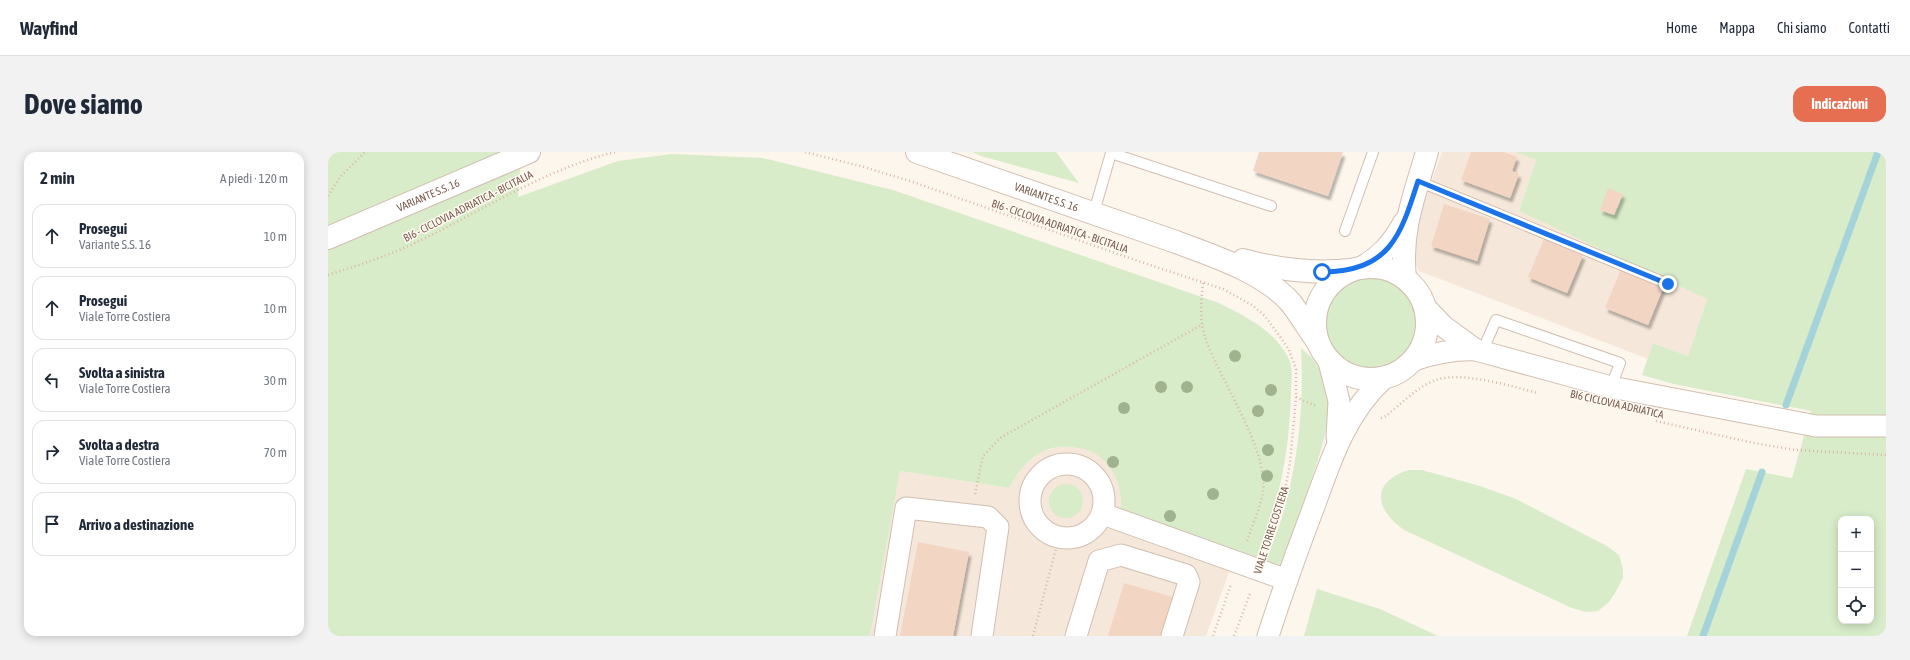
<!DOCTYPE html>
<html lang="it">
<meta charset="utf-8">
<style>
body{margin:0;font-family:"Asap Condensed",sans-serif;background:#f2f2f3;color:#1f2937}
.controls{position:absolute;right:12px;bottom:12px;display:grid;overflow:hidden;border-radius:8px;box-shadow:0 2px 10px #0003}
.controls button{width:36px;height:36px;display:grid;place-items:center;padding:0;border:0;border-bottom:1px solid #e0e1e3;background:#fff;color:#1f2937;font:20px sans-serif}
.stop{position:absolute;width:12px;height:12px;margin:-9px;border:3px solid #1a73e8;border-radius:50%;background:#fff}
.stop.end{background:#1a73e8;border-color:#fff;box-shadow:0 1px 4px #0008}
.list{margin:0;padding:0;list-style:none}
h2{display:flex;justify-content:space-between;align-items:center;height:52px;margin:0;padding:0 16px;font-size:17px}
h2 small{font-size:13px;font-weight:400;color:#747a83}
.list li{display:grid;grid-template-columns:26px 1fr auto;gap:12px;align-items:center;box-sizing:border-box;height:64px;margin:0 8px 8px;padding:0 8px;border:1px solid #e0e1e3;border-radius:12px}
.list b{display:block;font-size:15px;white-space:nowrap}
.list p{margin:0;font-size:13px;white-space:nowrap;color:#747a83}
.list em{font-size:13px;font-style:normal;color:#747a83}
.icon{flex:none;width:22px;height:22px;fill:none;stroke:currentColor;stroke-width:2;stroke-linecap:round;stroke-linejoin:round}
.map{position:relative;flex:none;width:1558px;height:484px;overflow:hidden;border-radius:12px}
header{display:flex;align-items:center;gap:24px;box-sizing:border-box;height:56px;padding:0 20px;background:#fff;border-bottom:1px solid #e0e1e3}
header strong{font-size:19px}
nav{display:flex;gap:22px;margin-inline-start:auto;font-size:14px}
.intro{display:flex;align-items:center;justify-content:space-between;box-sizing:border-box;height:96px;padding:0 24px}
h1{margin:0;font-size:28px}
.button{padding:10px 18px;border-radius:12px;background:#e76f51;color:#fff;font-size:14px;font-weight:700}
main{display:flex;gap:24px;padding:0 24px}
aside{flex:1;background:#fff;border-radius:12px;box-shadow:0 2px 10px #0003}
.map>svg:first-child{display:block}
.residential{fill:#f5e8da}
.green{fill:#d8ecc9;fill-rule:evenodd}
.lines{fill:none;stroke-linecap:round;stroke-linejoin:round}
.stream{stroke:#a5d3da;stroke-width:7}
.building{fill:#f3d5c3;filter:url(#shadow)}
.service-casing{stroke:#d1beb0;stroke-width:12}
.minor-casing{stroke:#d1beb0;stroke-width:23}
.tertiary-casing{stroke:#d1beb0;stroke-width:24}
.path{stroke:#d9b8a5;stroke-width:2.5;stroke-dasharray:1 3;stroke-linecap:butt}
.service{stroke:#fff;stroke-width:10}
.minor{stroke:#fff;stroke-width:21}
.tertiary{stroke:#fff;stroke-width:22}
.tree{fill:#a0b28e}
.route{stroke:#1a73e8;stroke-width:5}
.labels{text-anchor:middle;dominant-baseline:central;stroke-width:3;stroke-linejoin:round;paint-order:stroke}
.street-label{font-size:11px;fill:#7a5c4d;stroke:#fffaf3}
</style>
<header>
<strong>Wayfind</strong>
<nav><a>Home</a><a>Mappa</a><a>Chi siamo</a><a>Contatti</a></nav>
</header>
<div class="intro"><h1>Dove siamo</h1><a class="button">Indicazioni</a></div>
<main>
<aside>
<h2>2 min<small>A piedi · 120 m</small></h2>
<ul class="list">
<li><svg class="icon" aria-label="ahead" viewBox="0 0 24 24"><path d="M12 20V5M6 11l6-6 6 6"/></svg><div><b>Prosegui</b><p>Variante S.S. 16</p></div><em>10 m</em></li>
<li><svg class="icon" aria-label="ahead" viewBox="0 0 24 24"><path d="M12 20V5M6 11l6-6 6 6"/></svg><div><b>Prosegui</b><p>Viale Torre Costiera</p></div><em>10 m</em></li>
<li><svg class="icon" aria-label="left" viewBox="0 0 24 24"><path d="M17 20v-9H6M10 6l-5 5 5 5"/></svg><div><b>Svolta a sinistra</b><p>Viale Torre Costiera</p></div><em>30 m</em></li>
<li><svg class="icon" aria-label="right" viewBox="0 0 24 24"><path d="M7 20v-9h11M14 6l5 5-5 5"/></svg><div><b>Svolta a destra</b><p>Viale Torre Costiera</p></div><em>70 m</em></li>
<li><svg class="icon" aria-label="arrive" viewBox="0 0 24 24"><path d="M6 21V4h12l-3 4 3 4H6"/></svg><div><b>Arrivo a destinazione</b></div></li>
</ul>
</aside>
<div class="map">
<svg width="1558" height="484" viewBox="0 0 1558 484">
<defs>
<filter id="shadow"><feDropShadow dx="2.5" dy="4.5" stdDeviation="1" flood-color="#0004"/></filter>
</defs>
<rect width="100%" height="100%" fill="#fdf6ec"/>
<!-- residential -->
<g class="residential">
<path d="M1114,0H1187L1208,8L1191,59L1379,147L1360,204L1325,191L1320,207L1091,119L1083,100L1090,67Z"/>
<path d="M736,294L754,295L772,304L784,316L791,331L793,346V358L909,398L878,484H542L572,319L680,336L694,315L715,299Z"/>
</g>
<!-- green -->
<g class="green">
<path d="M0,0H194L190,45L290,9L344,2L435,6L565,38L891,151C918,165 945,177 960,205C966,216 963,230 963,241C962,272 959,303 952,333C947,357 937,381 929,405L793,358C795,326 778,297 744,295C735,294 722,295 714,300C697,310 690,320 681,336L572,319L542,484H0Z"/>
<path d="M644,0H728L751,31L653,4Z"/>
<path d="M1187,0H1558V484H1359L1418,317L1464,326L1483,259L1346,232L1314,223L1325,191L1360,204L1379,147L1191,59L1208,8ZM1513,367H1543V469H1513Z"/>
<circle cx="1042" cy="171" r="46"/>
<path d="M973,196L984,206L1001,231V265L994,295L955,414L938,409C945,390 953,371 958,351C971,301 976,248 973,196Z"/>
<path d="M1081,318H1094L1152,334L1188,347L1279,394L1291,403L1295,417V426L1287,441L1281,450L1270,459L1258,460L1244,456L1076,378C1071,374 1064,369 1060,363C1043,341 1059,324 1081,318Z"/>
<circle cx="738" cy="349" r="17"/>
<path d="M989,437L1052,457L1110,484H976Z"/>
</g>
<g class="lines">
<!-- stream -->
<g class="stream">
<path d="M1458,253L1550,0"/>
<path d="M1375,484L1434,320"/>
</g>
</g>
<!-- building -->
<g class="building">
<path d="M931,0H1015L1000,44L925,19Z"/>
<path d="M1143,0H1176L1189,5L1184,19L1191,22L1182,46L1133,28Z"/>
<path d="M1280,36L1295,42L1286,63L1272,58Z"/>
<path d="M1116,52L1162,67L1149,109L1103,94Z"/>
<path d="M1216,87L1255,103L1239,141L1200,125Z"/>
<path d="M1293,117L1336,134L1320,173L1277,156Z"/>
<path d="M590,390L641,400L625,484H572Z"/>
<path d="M796,431L845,445L833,484H780Z"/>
</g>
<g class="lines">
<!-- service casing -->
<g class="service-casing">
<g id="service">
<path d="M1090,29L1340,132"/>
<path d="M766,60L783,1L943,54"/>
<path d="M1017,79L1045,0"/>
<path d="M1154,200L1168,168L1292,211L1283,235"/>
</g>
</g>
<!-- minor casing -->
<g class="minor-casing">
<g id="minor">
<path d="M1097,155L1115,174L1148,198"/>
<path d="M1086,208C1107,201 1126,197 1148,198L1283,235L1488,274H1558"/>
<path d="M1001,210L1011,249L1009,285"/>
<circle cx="739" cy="349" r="37"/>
<path d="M775,362L959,428"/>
<path d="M557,484L578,356L660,365L670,375L654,484"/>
<path d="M748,484L771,409L793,403L858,423L861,430L844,484"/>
<path d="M940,484C954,441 969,399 985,357C1003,308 1016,264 1055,227"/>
</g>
</g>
<!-- tertiary casing -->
<g class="tertiary-casing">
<g id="tertiary">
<path id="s1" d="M589,0L848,90C885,104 936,120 963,151C972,163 980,176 989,189"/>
<path id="s2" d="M0,86L201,0"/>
<path d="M915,108C951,118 986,122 1023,118"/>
<circle cx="1043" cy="171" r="56"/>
<path d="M1033,116C1053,105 1065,91 1076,71"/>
<path d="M1077,126C1072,78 1086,45 1099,0"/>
</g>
</g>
<!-- path -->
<g class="path">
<path d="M477,0L536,15L585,30L807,108L895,137L924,153L937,164L953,186L961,198L968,217V245L962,311L956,343L938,396"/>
<path d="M0,44L12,25L37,0"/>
<path d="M0,123C28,114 56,105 83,93C151,61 214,18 287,0"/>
<path d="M875,131C873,150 871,168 878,188C893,230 940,296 935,340C932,357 924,374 919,389"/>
<path d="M968,245L988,254"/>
<path d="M1053,266L1058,264C1073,252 1090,234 1108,228C1135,219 1182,234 1210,241"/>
<path d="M1328,269L1421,290L1467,298L1558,303"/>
<path d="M647,342L655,304L672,286L875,172"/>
<path d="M705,484L731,385"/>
<path d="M885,484L903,432"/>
<path d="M906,484L923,439"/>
</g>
<!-- service -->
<use href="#service" class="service"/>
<!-- minor -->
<use href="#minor" class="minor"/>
<!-- tertiary -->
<use href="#tertiary" class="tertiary"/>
</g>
<!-- trees -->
<g class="tree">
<circle cx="907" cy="204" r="6"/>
<circle cx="833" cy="235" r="6"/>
<circle cx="859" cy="235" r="6"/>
<circle cx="943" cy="238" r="6"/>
<circle cx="796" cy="256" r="6"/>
<circle cx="930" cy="259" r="6"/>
<circle cx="940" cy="298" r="6"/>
<circle cx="785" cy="310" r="6"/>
<circle cx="939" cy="324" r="6"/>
<circle cx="885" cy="342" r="6"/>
<circle cx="842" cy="364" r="6"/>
</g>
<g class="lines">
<!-- route -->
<path class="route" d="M994,120C1061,119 1072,86 1090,29L1340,132"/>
</g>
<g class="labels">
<!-- street labels -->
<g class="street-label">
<text stroke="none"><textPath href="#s2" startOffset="109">VARIANTE S.S. 16</textPath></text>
<text stroke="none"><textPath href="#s1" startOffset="137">VARIANTE S.S. 16</textPath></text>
<text transform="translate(140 54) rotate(-27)">BI6 - CICLOVIA ADRIATICA - BICITALIA</text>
<text transform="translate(732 74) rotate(19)">BI6 - CICLOVIA ADRIATICA - BICITALIA</text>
<text transform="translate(1289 252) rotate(13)">BI6 CICLOVIA ADRIATICA</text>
<text transform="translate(943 378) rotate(-72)">VIALE TORRE COSTIERA</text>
</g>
</g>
</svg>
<div class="controls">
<button>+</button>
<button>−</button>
<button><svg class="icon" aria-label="locate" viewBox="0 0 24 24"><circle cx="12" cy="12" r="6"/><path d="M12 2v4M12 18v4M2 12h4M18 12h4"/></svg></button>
</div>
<div class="stop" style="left:994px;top:120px"></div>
<div class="stop end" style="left:1340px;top:132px"></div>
</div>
</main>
